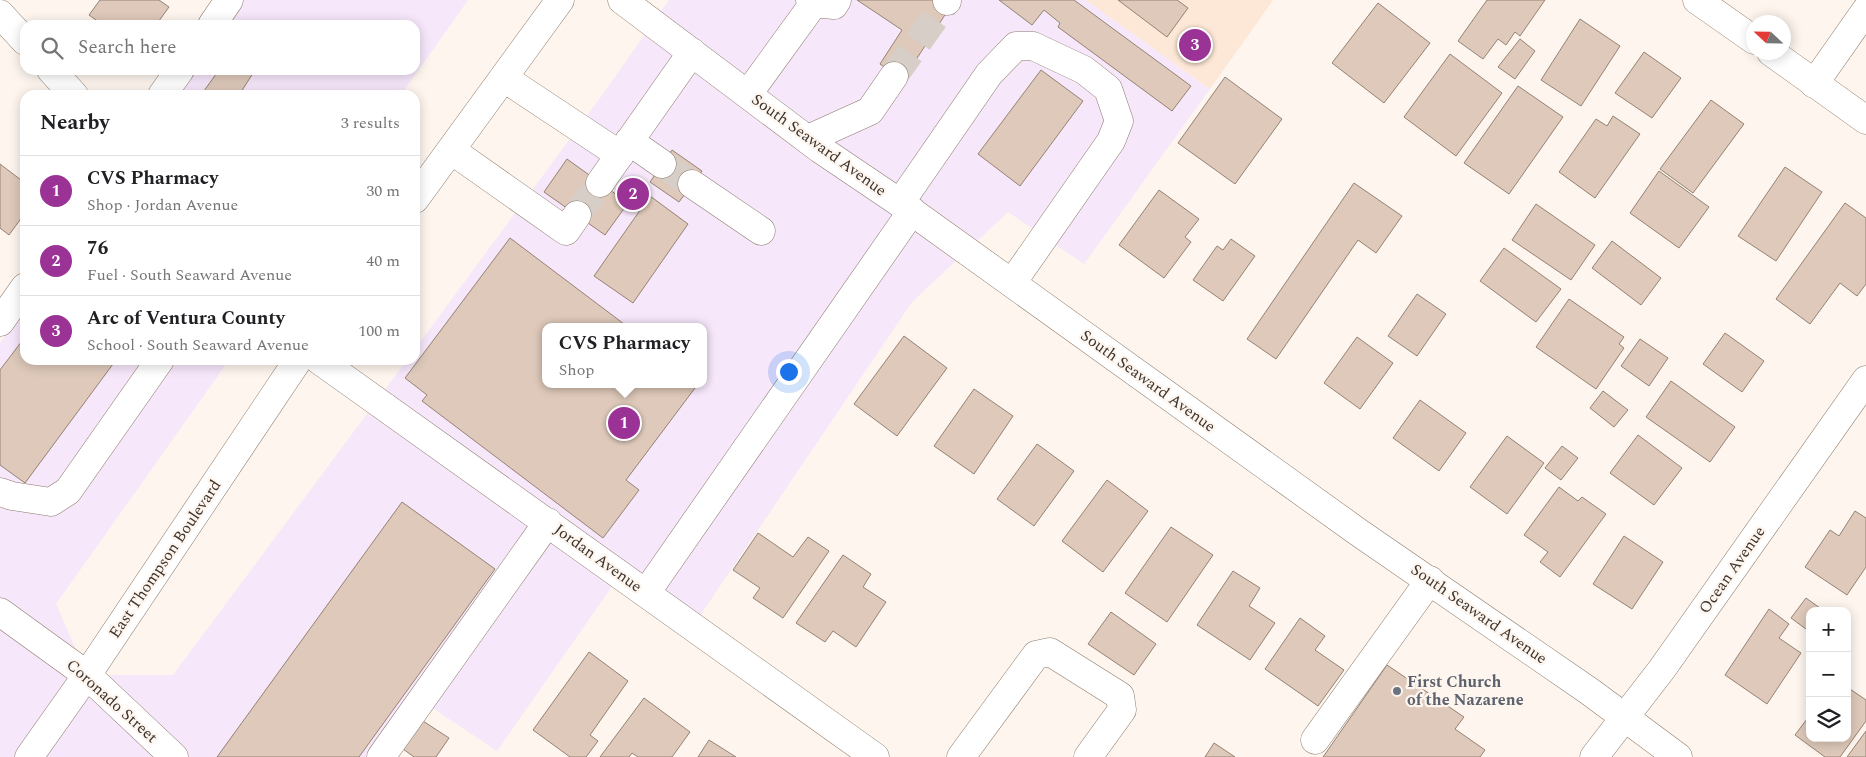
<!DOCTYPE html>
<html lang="en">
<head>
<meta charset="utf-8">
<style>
	:root { --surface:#fff; --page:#f6f6f6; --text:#202124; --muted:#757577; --line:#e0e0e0; --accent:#9b3295 }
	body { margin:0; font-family:Spectral,serif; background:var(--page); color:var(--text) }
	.controls { position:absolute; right:15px; bottom:15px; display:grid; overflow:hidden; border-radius:10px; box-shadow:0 2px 12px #0003 }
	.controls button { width:45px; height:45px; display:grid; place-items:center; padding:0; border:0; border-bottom:1px solid var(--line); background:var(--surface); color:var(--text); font:25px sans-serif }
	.compass { position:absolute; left:1746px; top:15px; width:45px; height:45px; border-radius:50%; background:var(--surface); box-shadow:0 2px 12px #0003; rotate:292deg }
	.you { position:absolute; left:788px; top:371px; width:18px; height:18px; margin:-12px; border:4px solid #fff; border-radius:50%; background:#1a73e8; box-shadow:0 0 0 8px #1a73e833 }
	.badge { display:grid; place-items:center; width:32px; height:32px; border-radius:50%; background:var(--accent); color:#fff; font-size:16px; font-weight:700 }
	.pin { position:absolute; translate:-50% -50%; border:2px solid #fff; box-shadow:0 1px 5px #0006 }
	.popup { position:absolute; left:542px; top:323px; width:165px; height:65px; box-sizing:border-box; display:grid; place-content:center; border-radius:10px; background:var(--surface); filter:drop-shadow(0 1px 4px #0005); font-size:16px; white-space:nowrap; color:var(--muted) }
	.popup b { font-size:19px; color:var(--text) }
	.popup::after { content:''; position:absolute; left:50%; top:100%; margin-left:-10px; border:10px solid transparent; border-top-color:var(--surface) }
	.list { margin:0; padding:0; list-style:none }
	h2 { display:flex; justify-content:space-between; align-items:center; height:65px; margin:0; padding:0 20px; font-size:21px }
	h2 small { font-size:16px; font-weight:400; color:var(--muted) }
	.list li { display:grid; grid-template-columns:32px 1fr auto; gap:15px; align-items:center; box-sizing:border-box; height:70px; padding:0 20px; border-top:1px solid var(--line) }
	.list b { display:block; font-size:19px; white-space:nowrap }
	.list p { margin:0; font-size:16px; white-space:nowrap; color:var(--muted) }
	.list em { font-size:16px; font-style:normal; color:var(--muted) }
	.icon { flex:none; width:28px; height:28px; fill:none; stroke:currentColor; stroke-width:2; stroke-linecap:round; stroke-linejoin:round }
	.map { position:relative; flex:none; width:1866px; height:757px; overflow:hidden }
	.search { position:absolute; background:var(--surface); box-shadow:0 2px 12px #0003; left:20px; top:20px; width:400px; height:55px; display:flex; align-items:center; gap:12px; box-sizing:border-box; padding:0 18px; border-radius:15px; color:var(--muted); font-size:19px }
	.panel { position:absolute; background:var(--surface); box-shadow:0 2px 12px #0003; left:20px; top:90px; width:400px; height:275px; border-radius:15px }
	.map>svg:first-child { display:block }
</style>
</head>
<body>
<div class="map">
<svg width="1866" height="757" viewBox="0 0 1866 757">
	<rect width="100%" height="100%" fill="#fdf5ee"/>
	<path fill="#f6e7fa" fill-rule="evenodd" d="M 244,0 L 468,0 L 401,95 L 175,95 L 193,70 L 415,70 L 415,25 L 226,25 Z
		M 669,0 L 1086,0 L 1210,89 L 1084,264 L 1008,212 L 912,302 L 693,626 L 620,575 L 497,751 L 422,701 L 381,757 L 0,757 L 0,343 L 25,307 L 25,360 L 229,360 L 56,604 L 87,675 L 173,675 L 407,360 L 415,360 L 415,349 L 603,94 ZM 545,327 L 703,327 L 703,384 L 545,384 Z"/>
	<path fill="#fde7d6" d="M 1086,0 L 1273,0 L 1210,89 Z"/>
	<path fill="#dec9ba" stroke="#958273" d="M 100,0 L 159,0 L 169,7 L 156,25 L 103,25 L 89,15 Z
		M 857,0 L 939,0 L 950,7 L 903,80 L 880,64 L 902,30 Z
		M 999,0 L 1074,0 L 1191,86 L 1172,111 L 1058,27 L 1060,23 L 1044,10 L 1032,25 Z
		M 1118,0 L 1177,0 L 1188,8 L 1167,37 Z
		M 1487,0 L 1545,0 L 1520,36 L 1515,32 L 1506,45 L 1498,39 L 1483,59 L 1458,41 Z
		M 1378,3 L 1430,43 L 1384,103 L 1332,63 Z
		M 1580,19 L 1620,46 L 1581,106 L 1541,80 Z
		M 1520,39 L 1535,51 L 1515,79 L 1498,67 Z
		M 1644,52 L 1681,78 L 1652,118 L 1615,93 Z
		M 1450,54 L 1502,93 L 1456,156 L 1404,117 Z
		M 219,70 L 255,70 L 241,92 L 245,95 L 201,95 Z
		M 1041,70 L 1083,101 L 1020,186 L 978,154 Z
		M 1225,77 L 1282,119 L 1235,184 L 1178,143 Z
		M 1518,86 L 1563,117 L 1509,194 L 1464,163 Z
		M 1711,100 L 1744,124 L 1693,193 L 1660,169 Z
		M 1613,116 L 1640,134 L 1595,198 L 1559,172 L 1596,119 L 1607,126 Z
		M 672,150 L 702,171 L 679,202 L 650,182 Z
		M 567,159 L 628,203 L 605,235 L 544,192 Z
		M 0,164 L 25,183 L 25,213 L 9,235 L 0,228 Z
		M 1785,167 L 1822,192 L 1776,261 L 1738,236 Z
		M 1659,171 L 1709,207 L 1679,248 L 1630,213 Z
		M 1354,183 L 1402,216 L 1376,253 L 1358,240 L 1276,359 L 1247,339 Z
		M 1159,190 L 1199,219 L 1185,237 L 1191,242 L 1164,278 L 1119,245 Z
		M 650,196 L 688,224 L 633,303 L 594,276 Z
		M 1845,203 L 1866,218 L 1866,284 L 1857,296 L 1840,283 L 1810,324 L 1776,299 Z
		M 1536,204 L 1595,245 L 1571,280 L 1512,240 Z
		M 510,238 L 628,327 L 545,327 L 545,384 L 698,384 L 626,480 L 639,490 L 603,538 L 422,401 L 427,395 L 405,378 Z
		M 1231,239 L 1255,256 L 1223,301 L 1193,280 L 1217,246 L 1223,250 Z
		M 1612,241 L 1661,278 L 1641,305 L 1592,268 Z
		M 1504,248 L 1561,289 L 1536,322 L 1480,281 Z
		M 1417,294 L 1446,314 L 1417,356 L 1388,336 Z
		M 1569,299 L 1624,337 L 1619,344 L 1624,348 L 1596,389 L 1536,347 Z
		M 1725,333 L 1764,361 L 1742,392 L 1703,364 Z
		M 904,336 L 947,368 L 897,436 L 854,404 Z
		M 25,337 L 25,360 L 116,360 L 25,483 L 0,465 L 0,370 Z
		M 1357,337 L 1393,363 L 1360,409 L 1324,383 Z
		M 1640,339 L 1668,358 L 1649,386 L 1621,366 Z
		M 1671,381 L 1735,427 L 1710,462 L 1646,417 Z
		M 974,389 L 1013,416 L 974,474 L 934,446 Z
		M 1603,391 L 1628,410 L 1614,427 L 1590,408 Z
		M 1420,400 L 1466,433 L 1439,471 L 1393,438 Z
		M 1638,435 L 1682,468 L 1654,505 L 1610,473 Z
		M 1507,436 L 1544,463 L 1507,514 L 1470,487 Z
		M 1037,444 L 1074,471 L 1034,526 L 997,499 Z
		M 1562,446 L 1578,458 L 1561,480 L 1545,468 Z
		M 1107,480 L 1148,511 L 1103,572 L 1062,541 Z
		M 1559,487 L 1578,501 L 1582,497 L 1606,514 L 1560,577 L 1540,562 L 1548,552 L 1524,535 Z
		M 402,502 L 495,569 L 359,757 L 217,757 Z
		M 1855,511 L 1866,518 L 1866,567 L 1847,595 L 1805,567 L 1830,530 L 1839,536 Z
		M 1171,527 L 1213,555 L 1167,622 L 1125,593 Z
		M 758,533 L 793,557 L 808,537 L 829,551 L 783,618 L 753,598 L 760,588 L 733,570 Z
		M 1624,536 L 1663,562 L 1632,609 L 1593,584 Z
		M 843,555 L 871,574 L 863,587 L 886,602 L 856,647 L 833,631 L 825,642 L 796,623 Z
		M 1233,571 L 1260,588 L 1249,606 L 1275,623 L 1250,660 L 1197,625 Z
		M 1806,598 L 1824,611 L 1810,611 L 1810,632 L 1791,618 Z
		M 1769,609 L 1789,624 L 1779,638 L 1801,653 L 1767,704 L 1725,675 Z
		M 1111,612 L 1156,644 L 1134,675 L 1088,644 Z
		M 1300,618 L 1325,636 L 1315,650 L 1344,670 L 1318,706 L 1265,669 Z
		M 589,652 L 628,681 L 590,735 L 598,741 L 586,757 L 570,757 L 533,730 Z
		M 1387,665 L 1464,717 L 1455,729 L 1485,750 L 1480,757 L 1323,757 Z
		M 1847,687 L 1866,700 L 1866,721 L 1840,757 L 1825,757 L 1795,735 L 1810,715 L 1810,738 L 1847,738 Z
		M 644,698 L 690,732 L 672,757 L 638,757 L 632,753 L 629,757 L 600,757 Z
		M 423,721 L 449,738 L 436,757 L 414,757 L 403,749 Z
		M 1866,731 L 1866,757 L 1847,757 Z
		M 709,740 L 736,757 L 698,757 Z
		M 1214,743 L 1235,757 L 1205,757 Z"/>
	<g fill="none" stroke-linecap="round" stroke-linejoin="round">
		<path stroke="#d6cec7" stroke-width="28" stroke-dasharray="28 14" stroke-linecap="butt" d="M 894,76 L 947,1
			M 662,164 L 692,184
			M 577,215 L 600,183"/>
		<defs>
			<path id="minor" d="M 1697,0 L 1754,40
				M 947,1 L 947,0
				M 814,3 L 834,5 L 837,0
				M 0,14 L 25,41
				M 212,25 L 229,0
				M 1771,52 L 1866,120
				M 51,70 L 74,95
				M 504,78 L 620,155
				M 1814,84 L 1866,10
				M 748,94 L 814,3 L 810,0
				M 162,95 L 180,70
				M 808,139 L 870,111 L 894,76
				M 629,141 L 662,164
				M 451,150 L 566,231 L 577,215
				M 600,183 L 692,52
				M 692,184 L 761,231
				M 900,203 L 989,74 L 1016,46 L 1033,46 L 1084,70 L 1108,89 L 1119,121 L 1111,141 L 1012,283
				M 0,322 L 25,287
				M 319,360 L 875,757
				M 0,492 L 12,496 L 51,502 L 68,491 L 160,360
				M 646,593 L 912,211
				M 0,612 L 87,675 L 174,757
				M 1315,740 L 1430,580
				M 381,757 L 548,522
				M 961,757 L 1036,655 L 1050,652 L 1120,696 L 1122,710 L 1088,757
				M 1594,757 L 1662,669 L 1866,380"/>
			<path id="major" d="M 622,0 L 820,149 L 900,203 L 1358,532 L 1589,691 L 1678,757
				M 415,199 L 560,0
				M 29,757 L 87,675 L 298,360"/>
		</defs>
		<use href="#minor" stroke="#8c7a6b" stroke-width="29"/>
		<use href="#major" stroke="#8c7a6b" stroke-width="29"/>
		<use href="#minor" stroke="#fff" stroke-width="28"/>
		<use href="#major" stroke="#fff" stroke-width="28"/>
	</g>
	<circle fill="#6b7280" stroke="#fdf5ee" stroke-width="2" cx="1397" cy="691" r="5"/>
	<g text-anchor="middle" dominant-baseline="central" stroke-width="4.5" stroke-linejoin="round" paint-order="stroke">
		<g font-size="16" fill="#3b332d" stroke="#fdf5ee">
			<text transform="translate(819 145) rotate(36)">South Seaward Avenue</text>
			<text transform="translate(1148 381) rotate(36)">South Seaward Avenue</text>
			<text transform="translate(598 558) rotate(36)">Jordan Avenue</text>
			<text transform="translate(165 559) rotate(-56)">East Thompson Boulevard</text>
			<text transform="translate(1732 570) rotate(-55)">Ocean Avenue</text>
			<text transform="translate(1479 614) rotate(35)">South Seaward Avenue</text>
			<text transform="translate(112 701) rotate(42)">Coronado Street</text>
		</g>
		<g font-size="16" font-weight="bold" fill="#5b616d" stroke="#fdf5ee" text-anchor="start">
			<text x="1407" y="682">First Church<tspan x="1407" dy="18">of the Nazarene</tspan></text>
		</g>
	</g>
</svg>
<div class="controls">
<button>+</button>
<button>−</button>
<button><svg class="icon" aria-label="layers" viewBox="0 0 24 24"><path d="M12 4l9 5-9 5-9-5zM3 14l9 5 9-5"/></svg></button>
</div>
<svg class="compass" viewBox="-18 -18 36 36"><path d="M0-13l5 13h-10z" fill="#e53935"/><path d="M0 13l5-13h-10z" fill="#757577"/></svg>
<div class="you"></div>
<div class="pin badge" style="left:624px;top:423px">1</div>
<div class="popup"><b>CVS Pharmacy</b>Shop</div>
<div class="pin badge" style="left:633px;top:194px">2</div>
<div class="pin badge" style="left:1195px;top:45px">3</div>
<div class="search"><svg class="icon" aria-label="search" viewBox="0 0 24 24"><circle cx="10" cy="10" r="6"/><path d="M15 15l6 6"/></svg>Search here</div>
<section class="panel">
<h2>Nearby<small>3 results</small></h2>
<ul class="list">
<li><span class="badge">1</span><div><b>CVS Pharmacy</b><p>Shop · Jordan Avenue</p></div><em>30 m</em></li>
<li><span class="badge">2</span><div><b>76</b><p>Fuel · South Seaward Avenue</p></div><em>40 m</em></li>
<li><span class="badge">3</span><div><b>Arc of Ventura County</b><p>School · South Seaward Avenue</p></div><em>100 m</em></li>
</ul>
</section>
</div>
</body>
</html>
